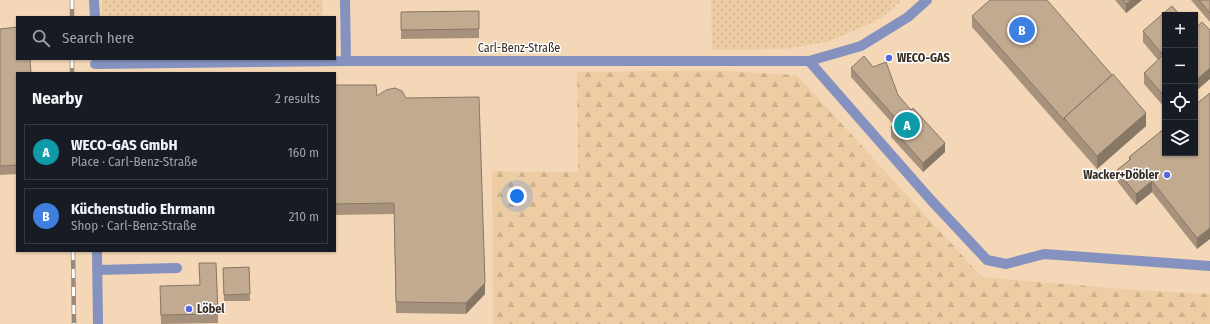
<!DOCTYPE html>
<html lang="en">
<head>
<meta charset="utf-8">
<style>
	:root { --surface:#171b24; --page:#242831; --text:#f1f3f6; --muted:#9ea1a6; --line:#363941; --accent:#2563eb }
	body { margin:0; font-family:"Fira Sans Condensed",sans-serif; background:var(--page); color:var(--text) }
	.controls { position:absolute; right:12px; top:12px; display:grid; overflow:hidden; border-radius:0px; box-shadow:0 1px 3px #0004 }
	.controls button { width:36px; height:36px; display:grid; place-items:center; padding:0; border:0; border-bottom:1px solid var(--line); background:var(--surface); color:var(--text); font:20px sans-serif }
	.you { position:absolute; left:517px; top:196px; width:14px; height:14px; margin:-10px; border:3px solid #fff; border-radius:50%; background:#1a73e8; box-shadow:0 0 0 6px #1a73e833 }
	.badge { display:grid; place-items:center; width:26px; height:26px; border-radius:50%; background:var(--accent); color:#fff; font-size:13px; font-weight:700 }
	.pin { position:absolute; translate:-50% -50%; border:2px solid #fff; box-shadow:0 1px 4px #0006 }
	.list { margin:0; padding:0; list-style:none }
	h2 { display:flex; justify-content:space-between; align-items:center; height:52px; margin:0; padding:0 16px; font-size:17px }
	h2 small { font-size:13px; font-weight:400; color:var(--muted) }
	.list li { display:grid; grid-template-columns:26px 1fr auto; gap:12px; align-items:center; box-sizing:border-box; height:56px; margin:0 8px 8px; padding:0 8px; border:1px solid var(--line); border-radius:0px }
	.list b { display:block; font-size:15px; white-space:nowrap }
	.list p { margin:0; font-size:13px; white-space:nowrap; color:var(--muted) }
	.list em { font-size:13px; font-style:normal; color:var(--muted) }
	.icon { flex:none; width:22px; height:22px; fill:none; stroke:currentColor; stroke-width:2; stroke-linecap:round; stroke-linejoin:round }
	.map { position:relative; flex:none; width:1210px; height:324px; overflow:hidden }
	.search { position:absolute; background:var(--surface); box-shadow:0 1px 3px #0004; left:16px; top:16px; width:320px; height:44px; display:flex; align-items:center; gap:10px; box-sizing:border-box; padding:0 14px; border-radius:0px; color:var(--muted); font-size:15px }
	.panel { position:absolute; background:var(--surface); box-shadow:0 1px 3px #0004; left:16px; top:72px; width:320px; height:180px; border-radius:0px }
	.map>svg:first-child { display:block }
</style>
</head>
<body>
<div class="map">
<svg width="1210" height="324" viewBox="0 0 1210 324">
	<defs>
		<pattern id="grass-dots" width="8" height="8" patternUnits="userSpaceOnUse"><rect width="8" height="8" fill="#efcda4"/><path d="M2 2h.1M6 6h.1" fill="none" stroke="#ceb08d" stroke-width="1.8" stroke-linecap="round"/></pattern>
		<pattern id="forest-firs" width="22" height="20" patternUnits="userSpaceOnUse"><rect width="22" height="20" fill="#efcda4"/><path d="M5 1l3.5 6h-7zM16 11l3.5 6h-7z" fill="#ceb08d"/></pattern>
	</defs>
	<rect width="100%" height="100%" fill="#fbe3c8"/>
	<path fill="#f3d7b6" fill-rule="evenodd" d="M 0,0 L 1210,0 L 1210,294 L 1126,290 L 982,277 L 797,75 L 714,70 L 577,72 L 578,172 L 492,171 L 493,324 L 0,324 ZM 1165,15 L 1195,15 L 1195,153 L 1165,153 ZM 17,17 L 335,17 L 335,59 L 17,59 ZM 17,73 L 335,73 L 335,251 L 17,251 Z"/>
	<path fill="url(#grass-dots)" d="M 102,0 L 322,0 L 322,16 L 102,17 Z
		M 711,0 L 902,0 L 880,19 L 830,41 L 786,49 L 712,50 Z"/>
	<path fill="url(#forest-firs)" d="M 714,70 L 797,75 L 982,277 L 1122,289 L 1210,294 L 1210,324 L 493,324 L 492,171 L 578,172 L 577,72 Z"/>
	<g fill="none" stroke-linecap="round" stroke-linejoin="round">
		<path stroke="#8591bf" stroke-width="10" d="M 94,0 L 95,17
			M 345,0 L 346,61
			M 809,61 L 930,199 L 987,260 L 1006,264 L 1044,254 L 1210,266
			M 95,64 L 346,61 L 809,61 L 861,46 L 908,17 L 927,0
			M 97,251 L 98,324
			M 97,270 L 177,268"/>
		<defs>
			<path id="rail" d="M 72,0 L 72,17
				M 72,59 L 72,73
				M 73,251 L 74,324"/>
		</defs>
		<use href="#rail" stroke="#9b8a77" stroke-width="4.5"/>
		<use href="#rail" stroke="#fff" stroke-width="3" stroke-dasharray="9" stroke-linecap="butt"/>
	</g>
	<path fill="#a6927c" d="M 1115,0 L 1142,0 L 1126,13 Z
		M 1191,0 L 1210,0 L 1210,22 Z
		M 479,11 L 479,38 L 401,39 L 401,12 Z
		M 1165,15 L 1165,108 L 1144,84 L 1144,73 L 1158,60 L 1143,42 L 1143,31 Z
		M 972,16 L 1146,126 L 1097,169 L 972,27 Z
		M 0,29 L 17,73 L 17,174 L 0,175 Z
		M 851,68 L 898,95 L 945,152 L 923,172 L 891,137 L 891,127 L 894,125 L 851,77 Z
		M 335,85 L 377,96 L 485,294 L 466,314 L 396,313 L 394,214 L 335,215 Z
		M 1210,93 L 1197,249 L 1152,192 L 1136,205 L 1117,181 L 1117,170 L 1129,160 L 1129,157 Z
		M 199,263 L 218,314 L 218,323 L 161,324 L 160,295 L 200,285 Z
		M 249,267 L 250,301 L 224,301 L 223,268 Z"/>
	<path fill="#877765" d="M 1131,0 L 1142,0 L 1126,13 L 1126,4 Z
		M 1210,68 L 1210,79 L 1195,92 L 1195,81 Z
		M 1146,113 L 1146,126 L 1097,169 L 1097,156 Z
		M 945,143 L 945,152 L 923,172 L 923,163 Z
		M 1152,181 L 1152,192 L 1136,205 L 1136,194 Z
		M 1210,228 L 1210,239 L 1197,249 L 1197,238 Z
		M 485,283 L 485,294 L 466,314 L 466,303 Z"/>
	<path fill="#c1aa90" stroke="#877765" d="M 990,0 L 1047,0 L 1112,75 L 1064,118 L 1064,120 L 972,16 Z
		M 1123,0 L 1131,0 L 1126,4 Z
		M 1199,0 L 1210,0 L 1210,13 Z
		M 1172,6 L 1180,15 L 1165,15 L 1165,97 L 1144,73 L 1163,55 L 1143,31 Z
		M 479,11 L 479,29 L 401,30 L 401,12 Z
		M 1202,22 L 1210,30 L 1210,68 L 1195,81 L 1195,28 Z
		M 17,27 L 17,59 L 30,59 L 31,73 L 17,73 L 17,165 L 0,166 L 0,29 Z
		M 864,56 L 873,67 L 886,62 L 898,95 L 911,110 L 913,108 L 945,143 L 923,163 L 891,127 L 898,121 L 851,68 Z
		M 1113,74 L 1146,113 L 1097,156 L 1064,118 Z
		M 335,85 L 376,85 L 377,96 L 386,90 L 395,88 L 402,91 L 406,98 L 479,97 L 485,283 L 466,303 L 396,302 L 394,203 L 335,204 Z
		M 1210,93 L 1210,228 L 1197,238 L 1152,181 L 1136,194 L 1117,170 L 1131,159 L 1129,157 L 1165,128 L 1165,153 L 1195,153 L 1195,105 Z
		M 199,263 L 216,263 L 218,314 L 161,315 L 160,286 L 200,285 Z
		M 249,267 L 250,294 L 224,295 L 223,268 Z"/>
	<g fill="#5768df" stroke="#fff" stroke-width="1.5">
		<circle cx="889" cy="58" r="4"/>
		<circle cx="1167" cy="175" r="4"/>
		<circle cx="189" cy="309" r="4"/>
	</g>
	<g text-anchor="middle" dominant-baseline="central" stroke-width="3" stroke-linejoin="round" paint-order="stroke">
		<g font-size="12" fill="#362d23" stroke="#fff">
			<text x="519" y="48">Carl-Benz-Straße</text>
		</g>
		<g font-size="12" font-weight="bold" fill="#362d23" stroke="#fff" text-anchor="start">
			<text x="897" y="58">WECO-GAS</text>
			<text x="1159" y="175" text-anchor="end">Wacker+Döbler</text>
			<text x="197" y="309">Löbel</text>
		</g>
	</g>
</svg>
<div class="controls">
<button>+</button>
<button>−</button>
<button><svg class="icon" aria-label="locate" viewBox="0 0 24 24"><circle cx="12" cy="12" r="6"/><path d="M12 2v4M12 18v4M2 12h4M18 12h4"/></svg></button>
<button><svg class="icon" aria-label="layers" viewBox="0 0 24 24"><path d="M12 4l9 5-9 5-9-5zM3 14l9 5 9-5"/></svg></button>
</div>
<div class="you"></div>
<div class="pin badge" style="left:907px;top:125px;background:#0f9aa8">A</div>
<div class="pin badge" style="left:1022px;top:30px;background:#3f7fe0">B</div>
<div class="search"><svg class="icon" aria-label="search" viewBox="0 0 24 24"><circle cx="10" cy="10" r="6"/><path d="M15 15l6 6"/></svg>Search here</div>
<section class="panel">
<h2>Nearby<small>2 results</small></h2>
<ul class="list">
<li><span class="badge" style="background:#0f9aa8">A</span><div><b>WECO-GAS GmbH</b><p>Place · Carl-Benz-Straße</p></div><em>160 m</em></li>
<li><span class="badge" style="background:#3f7fe0">B</span><div><b>Küchenstudio Ehrmann</b><p>Shop · Carl-Benz-Straße</p></div><em>210 m</em></li>
</ul>
</section>
</div>
</body>
</html>
